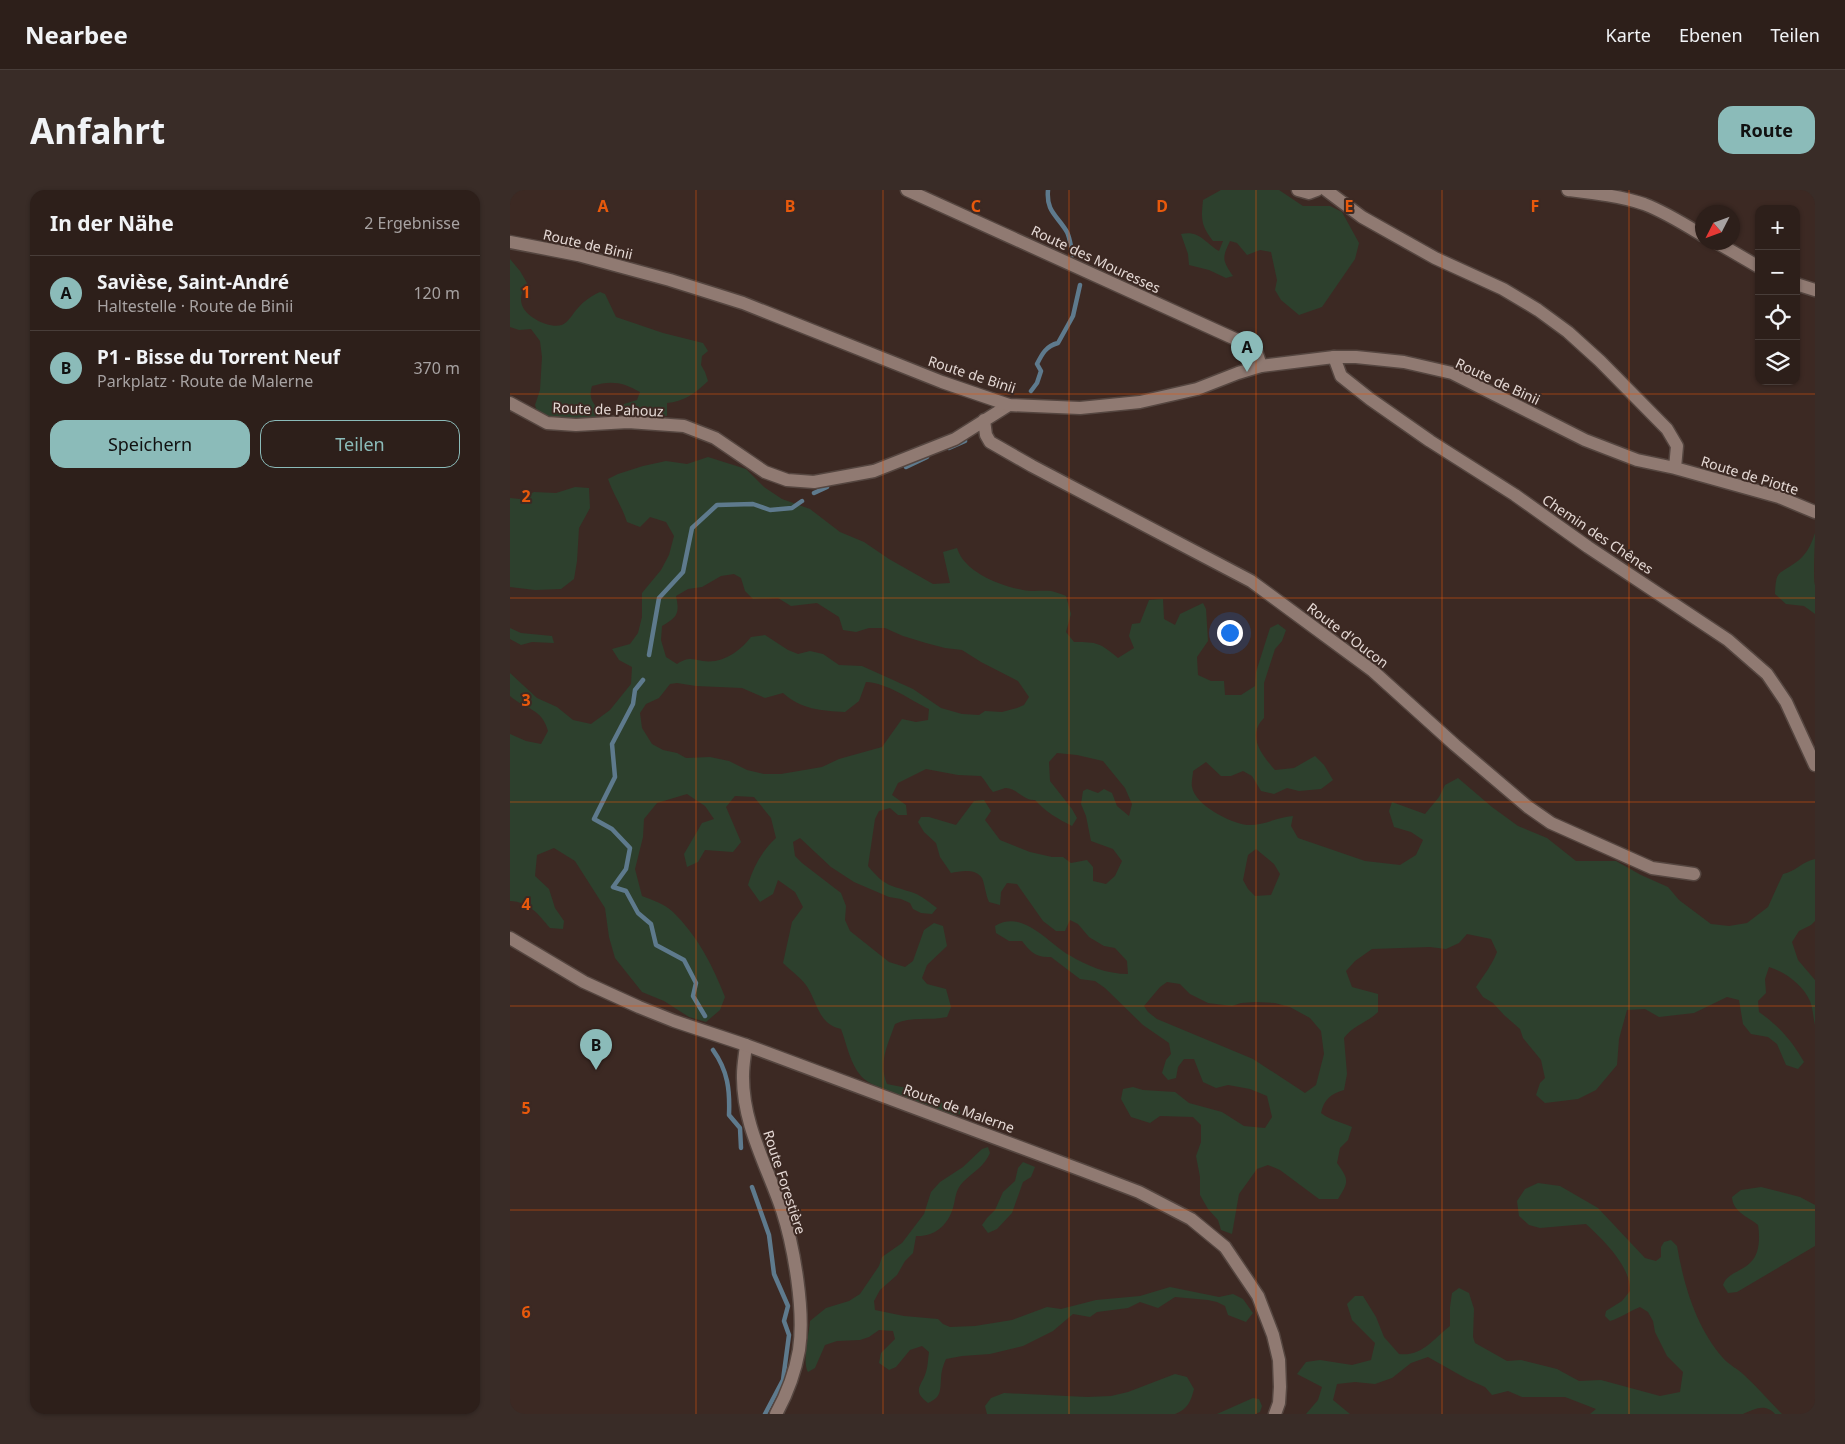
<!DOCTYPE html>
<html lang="de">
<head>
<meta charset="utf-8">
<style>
	:root { --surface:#2d1f1a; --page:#392c27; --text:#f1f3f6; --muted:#a7a2a2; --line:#483d39; --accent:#8bbbb9 }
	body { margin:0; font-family:"Noto Sans",sans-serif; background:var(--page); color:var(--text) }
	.controls { position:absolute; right:15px; top:15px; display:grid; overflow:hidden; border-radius:10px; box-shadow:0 1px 4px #0004 }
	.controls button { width:45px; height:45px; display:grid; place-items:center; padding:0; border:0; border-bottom:1px solid var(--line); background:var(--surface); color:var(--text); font:25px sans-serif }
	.compass { position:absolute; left:1185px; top:15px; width:45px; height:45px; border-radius:50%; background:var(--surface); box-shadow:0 1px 4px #0004; rotate:228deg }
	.you { position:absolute; left:719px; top:442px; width:18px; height:18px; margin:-12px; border:4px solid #fff; border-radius:50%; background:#1a73e8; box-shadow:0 0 0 8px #1a73e833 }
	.badge { display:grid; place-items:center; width:32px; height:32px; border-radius:50%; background:var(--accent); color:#111; font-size:16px; font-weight:700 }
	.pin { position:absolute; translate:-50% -41px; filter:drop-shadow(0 1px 2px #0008) }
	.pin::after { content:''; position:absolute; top:26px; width:18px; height:15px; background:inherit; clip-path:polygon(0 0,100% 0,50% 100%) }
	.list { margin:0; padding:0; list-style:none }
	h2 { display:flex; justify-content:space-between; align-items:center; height:65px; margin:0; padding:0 20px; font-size:21px }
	h2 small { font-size:16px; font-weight:400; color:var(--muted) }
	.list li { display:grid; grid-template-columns:32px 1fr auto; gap:15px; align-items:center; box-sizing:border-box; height:75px; padding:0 20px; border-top:1px solid var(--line) }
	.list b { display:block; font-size:19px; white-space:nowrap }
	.list p { margin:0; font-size:16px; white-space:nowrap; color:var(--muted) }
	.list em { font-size:16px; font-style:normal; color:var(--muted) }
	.actions { display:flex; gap:10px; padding:15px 20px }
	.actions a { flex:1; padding:11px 0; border:1px solid var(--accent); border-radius:15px; text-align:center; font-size:18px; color:var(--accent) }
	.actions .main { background:var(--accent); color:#111 }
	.icon { flex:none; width:28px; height:28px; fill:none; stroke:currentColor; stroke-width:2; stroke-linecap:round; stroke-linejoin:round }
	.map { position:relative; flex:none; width:1305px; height:1224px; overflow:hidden; border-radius:15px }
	header { display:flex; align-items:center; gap:30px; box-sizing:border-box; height:70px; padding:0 25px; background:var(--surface); border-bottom:1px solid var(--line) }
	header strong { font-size:24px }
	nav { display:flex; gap:28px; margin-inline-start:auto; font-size:18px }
	.intro { display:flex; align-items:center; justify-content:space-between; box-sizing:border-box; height:120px; padding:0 30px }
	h1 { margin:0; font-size:35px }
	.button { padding:12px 22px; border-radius:15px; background:var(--accent); color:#111; font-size:18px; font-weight:700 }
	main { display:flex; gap:30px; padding:0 30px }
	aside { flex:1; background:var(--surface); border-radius:15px; box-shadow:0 1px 4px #0004 }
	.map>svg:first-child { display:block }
</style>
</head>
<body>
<header>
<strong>Nearbee</strong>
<nav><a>Karte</a><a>Ebenen</a><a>Teilen</a></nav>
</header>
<div class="intro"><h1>Anfahrt</h1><a class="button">Route</a></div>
<main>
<aside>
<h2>In der Nähe<small>2 Ergebnisse</small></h2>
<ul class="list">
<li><span class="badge">A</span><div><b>Savièse, Saint-André</b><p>Haltestelle · Route de Binii</p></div><em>120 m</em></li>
<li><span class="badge">B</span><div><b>P1 - Bisse du Torrent Neuf</b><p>Parkplatz · Route de Malerne</p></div><em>370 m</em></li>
</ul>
<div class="actions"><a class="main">Speichern</a><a>Teilen</a></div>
</aside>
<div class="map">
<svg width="1305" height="1224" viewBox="0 0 1305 1224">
	<rect width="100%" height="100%" fill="#3c2923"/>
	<path fill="#2d402d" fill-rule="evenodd" d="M 711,0 L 769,0 L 793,16 L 820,16 L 832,22 L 849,53 L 845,69 L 812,117 L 789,125 L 771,110 L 765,100 L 767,90 L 761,62 L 750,60 L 737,65 L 727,53 L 720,51 C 712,68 712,70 723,86 L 716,88 L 699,80 L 679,75 L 678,64 L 671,44 C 690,40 695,53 709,61 L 713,51 L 703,51 C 691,35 691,30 693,10 Z
		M 0,69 L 10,81 L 17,93 C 13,100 9,107 12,115 C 16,127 39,139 52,135 C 59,132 63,123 68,118 C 74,111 81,106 90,102 L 95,104 L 106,127 L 153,143 L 193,153 L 198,161 L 192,166 L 191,175 L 195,182 L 198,191 C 186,203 173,212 157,213 L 157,226 L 113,225 L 110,220 L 114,214 L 127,210 L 130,202 C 113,192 101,190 82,196 C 79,206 81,211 88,219 L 88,225 L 80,229 L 68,230 L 36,226 L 27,221 L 25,215 L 30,200 L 32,167 L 30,151 L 21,139 L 9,140 L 0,137 Z
		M 198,267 L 236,279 L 254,297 L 272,309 L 300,319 L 330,342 L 354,352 L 379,369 L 423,394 L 440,393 L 433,362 L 447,358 C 454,382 490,396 513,400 C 522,402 532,400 541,401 C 546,402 551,404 556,406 L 561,424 L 556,442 L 564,452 C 588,452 590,453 608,468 L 624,458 L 619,446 L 622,434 L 630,433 L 639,410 L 653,409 L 654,429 L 665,435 L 670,424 L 693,413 L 696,419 L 698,451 L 687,467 L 688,485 L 701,491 L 714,491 L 715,505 L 731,505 L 745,496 L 746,482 L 760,438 L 768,434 L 776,440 L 772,451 L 765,459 L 754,493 L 754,528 C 736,546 752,565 765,580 L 784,578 L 805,566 L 814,575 L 823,590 L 811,599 L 789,601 L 777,598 L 764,604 L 751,601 L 742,586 L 733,581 L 721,586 L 711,586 L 696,572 L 683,581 C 683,586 681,592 682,597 C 685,615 720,633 737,635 C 753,636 767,627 783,626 L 781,636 L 788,648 L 855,671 L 890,675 L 906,665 L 913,650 L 901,642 L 884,637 L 879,621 L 882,612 L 915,624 L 929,607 L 935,595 L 948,588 L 982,617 L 1008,636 L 1037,648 L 1066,671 L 1106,671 L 1131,685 L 1158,697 L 1169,710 L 1201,734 L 1219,736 L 1237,733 L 1258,717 L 1273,684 C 1285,682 1293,671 1305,669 L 1305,731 L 1301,735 L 1289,741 L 1282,752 L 1288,770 L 1305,790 L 1305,835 C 1303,827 1303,818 1300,811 C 1293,795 1275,782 1259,777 L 1255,789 L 1256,803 L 1248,811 L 1249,822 C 1269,836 1282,851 1294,872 L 1288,879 L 1276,875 L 1267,854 L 1258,847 L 1241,844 L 1233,834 L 1229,810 L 1217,807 L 1184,823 L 1149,827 L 1135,819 L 1117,820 L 1109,849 L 1107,875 L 1086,900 L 1068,909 L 1035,913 L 1026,905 L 1030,893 L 1035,888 L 1031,870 L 1013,848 L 1010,839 L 994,825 L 983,813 L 973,807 L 966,797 C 974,785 982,775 987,762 L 981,749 L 957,744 L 949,753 L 936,759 L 920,757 L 862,759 L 845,771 L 836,781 L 842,797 L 868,804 L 868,822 C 857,833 843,835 834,848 L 837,884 L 834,900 C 821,904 814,909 811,923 C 820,930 831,932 842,937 L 838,950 L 830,958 L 827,973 C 839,990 839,991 828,1009 L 809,1009 L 770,980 L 758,975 L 747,979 L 729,1004 L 722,1044 L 711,1040 L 708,1030 L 698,1019 L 690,1005 L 690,987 L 686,966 L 691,952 L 691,935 L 683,927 L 650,926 L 640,933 L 621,927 L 611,909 L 613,899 L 623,897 L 633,900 L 665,902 L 679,913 L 712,922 L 734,936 L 755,938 L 762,927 L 757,906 L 740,899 L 718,895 L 706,898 L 693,892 L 684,869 L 674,869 L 668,877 L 666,888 L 658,890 L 652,883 L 656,870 L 661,864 L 659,853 L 633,835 L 595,798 L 585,791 L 570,789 L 541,767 C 527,768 520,762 512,751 L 499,751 L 486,743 L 485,736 C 513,719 537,752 559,765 C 577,776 597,784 618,784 L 617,771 L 605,758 L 594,756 L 579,747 L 568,734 L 560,730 L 555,741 L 546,741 L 533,731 L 507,694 L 497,693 L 491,702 L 490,715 L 479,712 C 476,706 474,691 472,688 C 466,678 450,681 441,683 L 430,667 L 426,653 L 414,642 L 408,632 L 411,627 L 419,627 L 446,635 L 464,611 L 474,610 L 481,621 L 475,630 L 490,650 L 520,662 L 542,667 L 553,667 L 561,673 L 577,670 L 583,677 L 583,691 L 596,694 L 605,686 L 612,671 L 603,659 L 581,651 L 576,626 L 571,614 L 573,601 L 577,599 L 588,603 L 594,599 L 602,603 L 607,616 L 619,626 L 622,614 L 615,598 L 593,571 L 567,565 L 547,563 L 539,572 L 540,591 L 562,619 L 567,628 L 562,636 C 548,629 536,622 525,610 C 513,611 506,597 495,598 C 492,599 487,601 483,602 C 478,597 476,591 471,586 L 448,585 L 416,579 L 388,593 L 382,605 L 396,615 L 397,625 L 388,625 L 380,618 L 369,621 L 365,629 L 358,676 C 375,697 380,695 404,703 C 412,706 420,713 427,718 L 422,724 L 411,723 L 403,719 L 400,713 L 391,709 L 379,707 L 344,692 L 321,677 L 290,648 L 283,652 L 285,666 L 292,673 L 331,703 L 336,716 L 335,730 L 340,741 L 379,772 L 395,777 L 403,771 L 414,740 L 424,733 L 433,736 L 437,756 L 417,775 L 412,788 L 417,794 L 436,799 L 441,817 L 437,827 C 420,831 401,826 385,834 C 378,854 368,873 377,894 L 402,899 L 415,907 L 450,919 L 450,924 L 444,925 C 424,918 363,900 351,886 C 340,873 337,855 331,839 C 309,834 308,815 298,798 C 293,789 281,781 273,773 L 282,732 L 293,717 L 285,702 L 268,690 L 263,704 L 250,712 L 238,695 C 243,677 252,661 266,648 L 261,628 L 244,607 L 225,606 L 216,617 L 231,652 L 223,662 L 195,660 L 188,672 L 177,677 L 174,664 L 192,633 L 204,629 L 195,616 L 177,604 L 147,613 L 134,629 L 133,647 L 125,679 L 132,706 C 142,710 155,714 163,722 C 187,745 203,776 215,807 L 210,820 L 196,832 L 179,827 L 154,811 L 132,802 L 105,768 L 99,747 L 95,718 L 65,671 L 44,658 L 27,665 L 25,686 L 39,699 L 45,718 L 54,731 L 53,739 L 40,738 C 28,724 20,712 0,711 L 0,544 L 16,551 L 31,554 L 38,541 C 32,518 16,520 0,506 L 0,483 L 27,508 L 47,517 L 63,530 L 81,534 L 100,520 L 121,494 L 122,477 L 109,470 L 102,459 L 120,454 L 128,443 L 132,427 L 132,403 L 151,380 L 159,365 L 164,346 L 156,332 L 140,327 L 130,337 L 117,332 C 112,316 103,304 98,289 L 108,284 L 133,276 L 156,271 L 177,274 ZM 224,384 L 231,388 L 235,401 L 243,409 L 268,408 L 281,416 L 307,413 L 329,427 L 333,440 L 346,442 L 359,438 L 375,438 L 393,446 L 416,453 L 435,458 L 452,460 L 471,472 L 508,491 L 519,507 L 514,515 L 507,518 L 492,522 L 475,521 L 469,525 L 452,524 L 431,518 L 403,499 L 352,476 L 329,475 L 313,464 L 300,461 L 288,464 L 278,460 L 255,445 L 241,447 C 230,461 213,474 193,471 C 180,469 179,467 167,474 L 156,467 L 151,450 L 152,436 C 167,427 170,424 166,406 L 178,399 L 192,397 L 211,386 ZM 356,492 C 378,493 400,510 419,519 L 418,530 L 406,532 L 392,529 L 372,557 L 329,569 L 312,577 L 271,584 L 254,584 L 237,580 L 219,571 L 200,567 L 176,568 L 167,563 L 153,560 L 142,554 L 132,538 L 130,523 L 136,514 L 149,508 L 160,494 L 167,493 L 186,496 L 232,498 L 255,508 L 273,503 C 290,519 312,521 335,522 L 349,511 ZM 746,659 L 764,674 L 770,684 L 761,705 L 745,706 L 738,699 L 733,690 L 738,665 ZM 657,792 L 670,794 L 680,804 L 698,813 L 722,816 L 731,813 L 746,812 L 765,813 L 780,817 L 800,828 L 811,841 L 814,864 L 806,895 L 795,903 L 743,869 L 647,829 L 638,822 L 634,816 L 650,797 Z
		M 65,297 L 79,298 L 80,318 L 69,338 L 67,371 L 64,389 L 51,399 L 25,400 L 0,397 L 0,308 L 10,309 L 24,302 L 46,303 Z
		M 1305,343 C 1305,352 1303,390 1305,395 L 1305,424 L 1294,416 L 1276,414 L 1265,404 C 1266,380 1268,385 1285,373 C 1296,366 1301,355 1305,343 Z
		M 0,438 L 11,443 L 42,446 L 44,453 L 22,452 L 11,455 L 0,449 Z
		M 478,957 L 480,963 C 474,977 463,982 453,992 C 444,1001 446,1011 442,1021 C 436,1037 423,1047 406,1046 L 403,1063 L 395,1071 L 387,1085 L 370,1100 L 364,1111 L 365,1120 L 394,1126 L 428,1129 L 433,1134 L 440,1137 L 465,1136 L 502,1130 L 537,1117 L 551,1119 L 586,1110 L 630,1106 L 660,1097 L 709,1107 L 723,1104 L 733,1109 L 743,1123 L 736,1132 L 718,1125 L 715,1116 L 707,1112 L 698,1110 L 665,1107 L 648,1118 L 630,1112 L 618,1118 L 587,1122 L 580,1127 L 563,1124 L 543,1141 L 513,1156 L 480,1164 L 452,1166 L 436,1169 C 433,1175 431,1182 431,1189 C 430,1202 431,1207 418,1213 C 401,1200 412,1196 416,1182 C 418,1176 418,1168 419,1162 L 412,1156 L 400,1160 L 386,1177 L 379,1180 L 369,1173 L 371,1163 L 385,1149 L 383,1141 L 369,1140 L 359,1147 L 350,1150 L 327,1151 L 315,1155 L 305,1178 L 298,1182 C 292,1173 299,1144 300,1131 L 316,1118 L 339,1111 L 350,1104 L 369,1076 L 372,1067 L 392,1053 L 414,1024 L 421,1002 L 430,992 L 453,977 L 472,959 Z
		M 513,972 L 525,977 L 521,987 L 513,992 L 502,1023 L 487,1039 L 478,1043 L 472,1035 L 477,1028 L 485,1020 L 493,1002 L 505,991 L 508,978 Z
		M 1028,993 L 1050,996 L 1088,1018 L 1135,1068 L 1146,1071 L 1151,1067 L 1151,1057 L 1154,1052 L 1161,1050 L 1167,1056 C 1174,1096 1186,1137 1213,1168 C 1219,1175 1228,1179 1234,1185 C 1247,1197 1259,1211 1272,1224 L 1265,1224 C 1255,1213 1245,1219 1233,1224 L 1080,1224 L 1086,1219 L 1055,1207 L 1012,1207 L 998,1201 L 982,1205 L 975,1197 L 957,1189 L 918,1167 L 901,1173 L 882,1188 L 865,1194 L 845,1192 L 827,1194 L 823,1210 L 840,1224 L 796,1224 L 808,1210 L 812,1197 L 787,1184 L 796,1172 L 810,1170 L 842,1175 L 861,1170 L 865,1153 L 842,1130 L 837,1114 L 845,1106 L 853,1106 L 866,1127 L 874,1147 L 889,1164 C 912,1167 923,1149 940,1136 L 940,1117 L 942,1103 L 949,1098 L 959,1103 L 964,1119 L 963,1147 L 965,1153 L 997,1171 L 1011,1170 L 1047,1179 L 1069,1191 L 1091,1190 L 1150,1206 L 1170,1202 L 1173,1182 L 1157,1166 L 1145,1142 L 1143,1131 L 1138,1122 L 1130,1117 C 1119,1121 1111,1128 1100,1131 L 1095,1126 L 1096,1121 L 1112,1111 L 1120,1101 C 1120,1096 1119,1089 1117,1085 C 1109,1065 1091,1048 1076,1034 L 1030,1038 L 1019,1035 L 1009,1026 L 1007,1011 L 1015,999 Z
		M 1251,997 L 1290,1007 L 1305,1015 L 1305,1056 L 1227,1102 L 1218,1103 L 1213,1095 C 1217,1083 1231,1082 1240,1073 C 1250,1064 1250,1047 1248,1035 C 1237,1026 1223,1022 1222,1007 L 1231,1000 Z
		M 665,1184 L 677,1187 L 684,1199 C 681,1211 678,1219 665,1224 L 477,1224 L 475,1216 L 481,1208 L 494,1203 L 577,1207 L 601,1206 L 618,1202 Z
		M 743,1208 L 749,1209 L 752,1216 L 750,1222 L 745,1224 L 707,1224 Z"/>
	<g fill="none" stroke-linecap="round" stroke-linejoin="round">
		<path stroke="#5e7a8d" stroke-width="4.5" d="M 538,0 C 536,22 547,25 557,42 C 560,48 561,58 563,65
			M 521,201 L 527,193 L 531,181 L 527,174 C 532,164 536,156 548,153 L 563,126 L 570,95
			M 439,258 L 455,251
			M 396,277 L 417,267
			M 304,303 L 317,297
			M 139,465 L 149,408 L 173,382 L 182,338 L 207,315 L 243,314 L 260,320 L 282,318 L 292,311
			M 133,490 L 125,500 L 123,514 L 102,554 L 105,587 L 84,629 L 102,639 L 120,658 L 116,679 L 103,697 L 116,701 L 128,723 L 141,734 L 146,755 L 174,770 L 186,793 L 183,806 L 195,826
			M 203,860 C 218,881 220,900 219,925 L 230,938 L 231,958
			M 242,997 L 259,1045 L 264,1084 L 278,1116 L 274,1131 L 279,1145 L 273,1190 L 255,1224"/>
		<defs>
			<path id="street" d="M 397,0 L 745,158 L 751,176
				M 788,0 L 799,3 L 807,0
				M 1058,0 C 1083,3 1110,6 1134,14 C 1155,22 1174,34 1192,45
				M 1206,52 L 1249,77
				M 1286,94 L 1305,100
				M 824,167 L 831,186 L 860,209 L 920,251 L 1005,305 L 1078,357 L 1218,450 L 1257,484 L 1276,512 L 1305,575
				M 0,213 L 37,233 L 66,235 L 118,232 L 174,236 L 205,248 L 255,282 L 277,290 L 304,292 L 364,281 L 445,249 L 499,215
				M 474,230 L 476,245 L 480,252 L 522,276 L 741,391 L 863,481 L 945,555 L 1018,617 L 1041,633 L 1142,678 L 1184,684
				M 236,855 C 235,865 233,875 233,885 C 232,933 257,976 272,1020 C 284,1057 295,1121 289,1160 C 285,1183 277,1204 266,1224"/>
			<path id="secondary" d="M 816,0 L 852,27 L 925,68 L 993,99 L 1028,120 L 1058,142 L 1090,171 L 1157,239 L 1167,256 L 1165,278
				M 0,52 L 68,65 L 160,90 L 233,113 L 432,192 L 499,215 L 570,218 L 630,212 L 687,199 L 728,183 L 751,176 L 824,167 L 846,167 L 894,172 L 942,183 L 1075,250 L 1127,270 L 1165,278 L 1269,307 L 1305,322
				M 0,748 L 74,792 L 129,817 L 164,831 L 236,855 L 574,981 L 629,1002 L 681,1029 L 715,1057 L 748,1106 L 763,1145 L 769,1170 L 770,1197 L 769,1213 L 765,1224"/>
		</defs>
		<use href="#street" stroke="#554640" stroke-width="15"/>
		<use href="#secondary" stroke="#554640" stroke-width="15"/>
		<use href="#street" stroke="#907a72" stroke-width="12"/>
		<use href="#secondary" stroke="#907a72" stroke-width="12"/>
	</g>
	<path fill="none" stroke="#e8590c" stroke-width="1" stroke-opacity="0.55" d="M 186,0 L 186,1224M 373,0 L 373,1224M 559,0 L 559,1224M 746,0 L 746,1224M 932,0 L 932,1224M 1119,0 L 1119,1224M 0,204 L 1305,204M 0,408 L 1305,408M 0,612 L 1305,612M 0,816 L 1305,816M 0,1020 L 1305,1020"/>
	<g text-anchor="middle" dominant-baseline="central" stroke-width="4" stroke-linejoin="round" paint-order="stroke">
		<g font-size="14" fill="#e5d9d5" stroke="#3c2923">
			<text transform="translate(78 54) rotate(13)">Route de Binii</text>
			<text transform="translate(586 69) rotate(25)">Route des Mouresses</text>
			<text transform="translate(462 184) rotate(18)">Route de Binii</text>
			<text transform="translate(988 191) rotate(25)">Route de Binii</text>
			<text transform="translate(98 219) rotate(2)">Route de Pahouz</text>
			<text transform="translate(1240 285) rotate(17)">Route de Piotte</text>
			<text transform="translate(1088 344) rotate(34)">Chemin des Chênes</text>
			<text transform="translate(838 445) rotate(37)">Route d'Oucon</text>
			<text transform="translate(449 918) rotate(20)">Route de Malerne</text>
			<text transform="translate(275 992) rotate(72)">Route Forestière</text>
		</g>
	</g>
	<g font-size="16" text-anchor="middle" font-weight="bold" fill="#e8590c" stroke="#3c2923" stroke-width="4" stroke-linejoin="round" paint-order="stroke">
		<text x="93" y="22">A</text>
		<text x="280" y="22">B</text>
		<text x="466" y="22">C</text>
		<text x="652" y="22">D</text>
		<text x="839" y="22">E</text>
		<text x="1025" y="22">F</text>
		<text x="16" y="108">1</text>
		<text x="16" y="312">2</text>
		<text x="16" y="516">3</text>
		<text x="16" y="720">4</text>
		<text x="16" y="924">5</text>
		<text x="16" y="1128">6</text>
	</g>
</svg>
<div class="controls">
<button>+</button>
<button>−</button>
<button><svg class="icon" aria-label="locate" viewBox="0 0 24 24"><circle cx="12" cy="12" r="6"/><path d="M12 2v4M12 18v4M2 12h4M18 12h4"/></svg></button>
<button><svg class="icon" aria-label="layers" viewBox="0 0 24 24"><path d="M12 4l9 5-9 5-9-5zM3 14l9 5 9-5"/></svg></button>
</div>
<svg class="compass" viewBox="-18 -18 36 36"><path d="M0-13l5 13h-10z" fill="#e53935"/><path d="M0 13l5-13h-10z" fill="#a7a2a2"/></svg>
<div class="you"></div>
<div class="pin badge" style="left:737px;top:182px">A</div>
<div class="pin badge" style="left:86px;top:880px">B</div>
</div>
</main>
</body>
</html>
